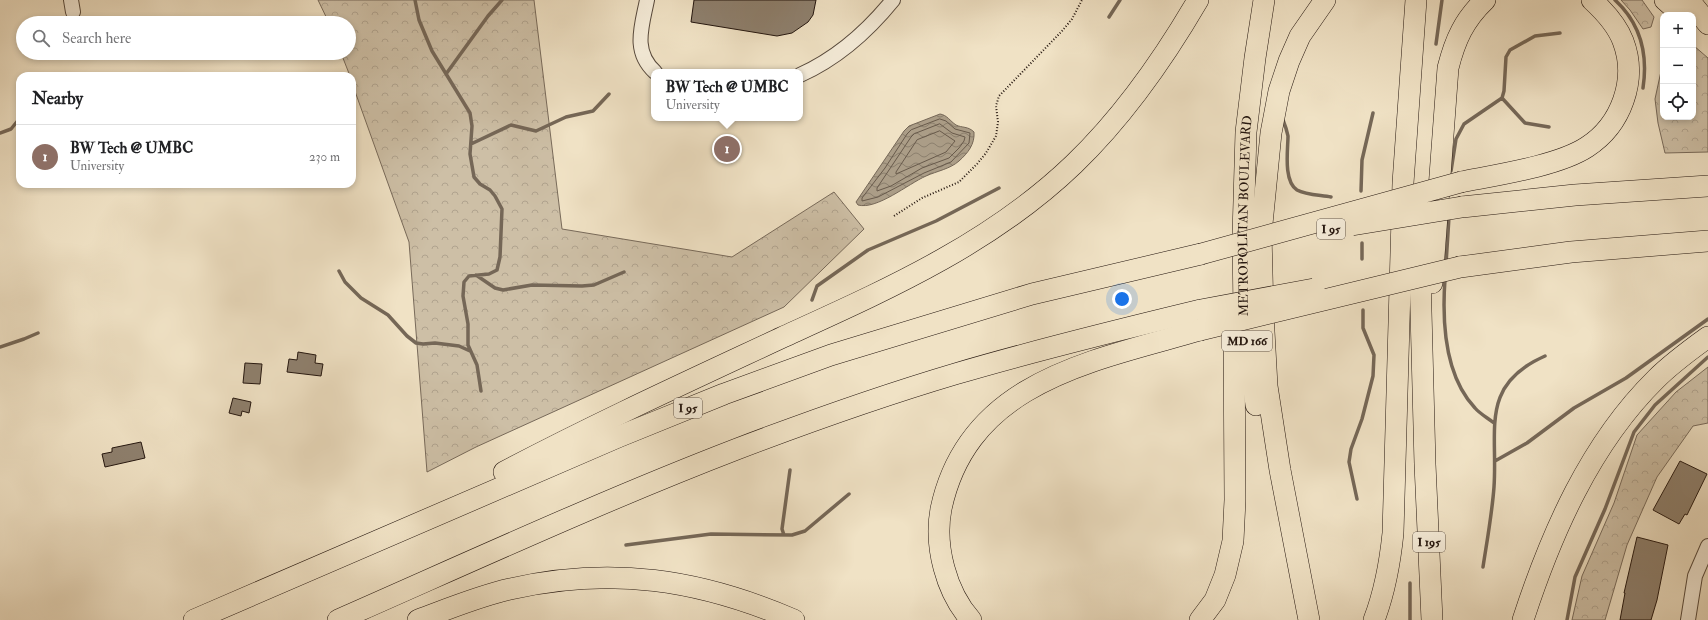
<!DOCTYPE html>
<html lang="en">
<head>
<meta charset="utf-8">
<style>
	:root { --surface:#fff; --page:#f6f6f6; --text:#202124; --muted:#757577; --line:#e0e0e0; --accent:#7c3aed }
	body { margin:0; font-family:"IM FELL Double Pica",serif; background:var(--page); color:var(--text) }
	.controls { position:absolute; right:12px; top:12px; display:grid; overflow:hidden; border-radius:8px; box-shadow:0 2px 6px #0003 }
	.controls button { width:36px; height:36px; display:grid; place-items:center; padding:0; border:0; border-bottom:1px solid var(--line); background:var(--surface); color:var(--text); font:20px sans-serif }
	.you { position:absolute; left:1122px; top:299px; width:14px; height:14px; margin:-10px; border:3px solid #fff; border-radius:50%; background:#1a73e8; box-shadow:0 0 0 6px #1a73e833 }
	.badge { display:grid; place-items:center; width:26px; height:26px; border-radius:50%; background:var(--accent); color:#fff; font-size:13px; font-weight:700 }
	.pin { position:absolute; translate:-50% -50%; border:2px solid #fff; box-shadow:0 1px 4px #0006 }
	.popup { position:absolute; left:651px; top:69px; width:152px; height:52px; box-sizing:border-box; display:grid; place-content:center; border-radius:8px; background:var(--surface); filter:drop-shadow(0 1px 3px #0005); font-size:13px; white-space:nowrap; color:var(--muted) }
	.popup b { font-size:15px; color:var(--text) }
	.popup::after { content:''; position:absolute; left:50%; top:100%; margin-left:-8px; border:8px solid transparent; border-top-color:var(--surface) }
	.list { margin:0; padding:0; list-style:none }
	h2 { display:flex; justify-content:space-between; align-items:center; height:52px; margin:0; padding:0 16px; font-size:17px }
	h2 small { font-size:13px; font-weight:400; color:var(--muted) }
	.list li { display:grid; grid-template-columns:26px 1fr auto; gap:12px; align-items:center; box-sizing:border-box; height:64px; padding:0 16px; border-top:1px solid var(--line) }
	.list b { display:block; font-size:15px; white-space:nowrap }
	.list p { margin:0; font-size:13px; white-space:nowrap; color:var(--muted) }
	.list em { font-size:13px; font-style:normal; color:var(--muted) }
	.icon { flex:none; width:22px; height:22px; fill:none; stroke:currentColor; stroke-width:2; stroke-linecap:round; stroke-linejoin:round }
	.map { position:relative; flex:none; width:1708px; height:620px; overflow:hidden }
	.search { position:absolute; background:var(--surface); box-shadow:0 2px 6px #0003; left:16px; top:16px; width:340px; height:44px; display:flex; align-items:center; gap:10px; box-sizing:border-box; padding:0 14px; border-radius:22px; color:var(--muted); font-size:15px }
	.panel { position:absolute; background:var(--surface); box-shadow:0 2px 6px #0003; left:16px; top:72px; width:340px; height:116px; border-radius:12px }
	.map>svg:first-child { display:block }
</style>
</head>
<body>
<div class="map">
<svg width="1708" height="620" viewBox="0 0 1708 620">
	<defs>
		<pattern id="forest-crowns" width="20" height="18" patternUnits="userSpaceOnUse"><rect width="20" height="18" fill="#cdbfa6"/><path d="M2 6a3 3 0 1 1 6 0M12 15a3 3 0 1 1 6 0" fill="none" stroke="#b0a38e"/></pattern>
		<pattern id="water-waves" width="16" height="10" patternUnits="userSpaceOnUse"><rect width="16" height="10" fill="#ab9d87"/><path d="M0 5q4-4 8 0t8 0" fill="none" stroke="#8b7f6d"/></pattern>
	</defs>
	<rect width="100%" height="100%" fill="#f0e2c5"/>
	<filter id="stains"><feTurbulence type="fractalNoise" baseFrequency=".005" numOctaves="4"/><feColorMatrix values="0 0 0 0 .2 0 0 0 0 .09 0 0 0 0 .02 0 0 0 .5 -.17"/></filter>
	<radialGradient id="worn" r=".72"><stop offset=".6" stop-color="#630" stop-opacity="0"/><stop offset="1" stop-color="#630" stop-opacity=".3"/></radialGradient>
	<path fill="url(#forest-crowns)" stroke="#786a5a" d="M 318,0 L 534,0 L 562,229 L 732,257 L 834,192 L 864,229 L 784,307 L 476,447 L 427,472 L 409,242 L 352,83 L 352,76 L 350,76 L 341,53 L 349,53 L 349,23 L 329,23 Z
		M 1621,0 L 1642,0 L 1654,17 L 1651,27 L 1643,29 L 1630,10 Z
		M 1693,45 L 1708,58 L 1708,152 L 1665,153 L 1658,123 L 1655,99 L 1663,62 L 1663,117 L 1693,117 Z
		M 1708,367 L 1708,423 L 1693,426 L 1657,477 L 1627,545 L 1605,620 L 1572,620 L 1582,576 L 1614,503 L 1637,435 L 1676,392 Z"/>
	<path fill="url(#water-waves)" stroke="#756757" d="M 940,114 C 947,115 950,121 956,125 C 962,128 968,126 974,132 C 975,144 968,153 959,161 C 950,169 937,171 926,176 C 908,184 877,210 858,205 L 856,202 L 904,131 L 909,126 Z"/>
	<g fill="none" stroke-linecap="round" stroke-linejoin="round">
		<path stroke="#685a4b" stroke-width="1" d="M 940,119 L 946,121 L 955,129 L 970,133 L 969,143 L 951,162 L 924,173 L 878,197 L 862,201 L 862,198 L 885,168 L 907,134 L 911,130 Z
			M 940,124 L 952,133 L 965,137 L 964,141 L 959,148 L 949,158 L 922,168 L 891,186 L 877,191 L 877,188 L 911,137 L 914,134 Z
			M 940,131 L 955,141 L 946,152 L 896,174 L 896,172 L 917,140 Z"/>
		<path stroke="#756757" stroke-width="3.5" d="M 415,0 L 419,20 L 432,51 L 470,113 L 472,126 L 470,154 L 474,177 L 480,184 L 490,190 L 495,196 L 502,209 L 500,257 L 497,270 L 489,274 L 469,276 L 464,282 L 463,296 L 468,324 L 468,345 L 477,365 L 481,391
			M 1615,0 C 1641,24 1648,55 1643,88
			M 1109,17 L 1120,0
			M 1436,44 L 1442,0
			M 446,74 L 488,16 L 502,0
			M 1502,98 L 1525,123 L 1549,127
			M 1283,120 C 1285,125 1287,131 1288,136 C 1288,149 1283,181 1297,190 C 1306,195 1320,195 1331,197
			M 0,133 L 11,129 L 20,118
			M 471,144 L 511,125 L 536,131 L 566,117 L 593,111 L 609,94
			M 1451,171 L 1456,139 L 1464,124 L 1502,98 L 1504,91 L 1506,57 L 1510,50 L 1535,36 L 1560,33
			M 1361,191 L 1362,160 L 1373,113
			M 1362,243 L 1362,259
			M 1446,264 L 1449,217
			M 339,271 L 345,282 L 361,298 L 388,315 L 407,336 L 416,343 L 423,344 L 435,343 L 459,346 L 470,351
			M 476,275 L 495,288 L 503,290 L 532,285 L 582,286 L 594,285 L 624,272
			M 1445,279 C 1442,321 1444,375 1475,408 C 1480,414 1488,418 1494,423
			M 812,300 L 817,286 L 868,250 L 936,221 L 999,188
			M 0,347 L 24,339 L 38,333
			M 1495,461 L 1527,443 L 1574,408 L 1626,378 L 1708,319
			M 1357,499 L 1349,462 L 1351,449 L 1362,419 L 1373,376 L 1374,355 L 1363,328 L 1363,310
			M 784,535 L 782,529 L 790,470
			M 626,545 L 711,534 L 792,535 L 805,531 L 849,494
			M 1483,567 C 1487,541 1492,514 1494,487 C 1498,430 1479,385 1545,356
			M 1410,583 L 1410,620
			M 1567,620 L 1575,577 L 1605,509 L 1634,432 L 1655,405 L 1708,357"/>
	</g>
	<path fill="#8e806e" stroke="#24160f" d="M 694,0 L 816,0 L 813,15 L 808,22 L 792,33 L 777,36 L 691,22 Z
		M 298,352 L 316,355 L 315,363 L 323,364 L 321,376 L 287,372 L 289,359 L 297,360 Z
		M 245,363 L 262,364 L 260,384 L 243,383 Z
		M 233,398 L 251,402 L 249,413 L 242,411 L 241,416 L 229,413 Z
		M 141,442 L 145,458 L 105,467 L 102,454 L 112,452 L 112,448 Z
		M 1680,461 L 1707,474 L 1687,515 L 1685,514 L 1679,524 L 1653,510 Z
		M 1637,537 L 1668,545 L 1657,600 L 1651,620 L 1620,620 L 1625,593 L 1624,593 Z"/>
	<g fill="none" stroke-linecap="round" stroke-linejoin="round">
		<defs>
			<path id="minor" d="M 71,0 L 73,12
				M 647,0 C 642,26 632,51 655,72
				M 800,75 C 838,58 867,32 893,0
				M 1688,620 L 1695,576 L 1708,546"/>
			<g id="highway">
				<path d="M 1665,0 L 1682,15"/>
				<path d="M 1689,0 L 1708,24"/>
				<path d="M 1461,182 C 1496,175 1558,166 1587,147 C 1621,125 1638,80 1623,41 C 1617,25 1605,12 1592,0"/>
				<path d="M 1418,197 L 1425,464 L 1432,620"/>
				<path d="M 1462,207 L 1575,195 L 1708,186"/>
				<path d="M 1460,267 L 1571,252 L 1708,241"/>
				<path d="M 1432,283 L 1448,68 C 1455,40 1464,20 1485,0"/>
				<path id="s1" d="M 1256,405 L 1244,314 L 1243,235 L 1246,132 L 1255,58 L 1264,0"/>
				<path d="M 504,472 C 595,424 689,381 783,337 C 886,290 991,244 1074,164 C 1124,116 1163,60 1198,0"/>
				<path d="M 194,620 L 618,437 L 724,394 L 831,355 L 1032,294 L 1201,254"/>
				<path d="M 338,620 C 470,562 602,501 737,449 C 808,422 881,396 955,374 C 1036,350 1118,330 1201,310"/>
				<path d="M 418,620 C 448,609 479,596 510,589 C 611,566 699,579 794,620"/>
				<path d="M 971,620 C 946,592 934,546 941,509 C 968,381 1093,361 1200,330"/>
				<path d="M 1200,620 L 1215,600 L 1225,575 L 1233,541 L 1235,500 L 1234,327"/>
				<path d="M 1309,620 L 1280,470 L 1267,386 L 1263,313 L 1261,234 L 1271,133 L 1279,91 L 1289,61 L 1300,36 L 1325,0"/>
				<path d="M 1374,620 C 1385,591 1390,563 1393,533 L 1403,183 L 1416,0"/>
				<path d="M 1523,620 C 1551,534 1590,444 1656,379 C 1672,363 1690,350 1708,337"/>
			</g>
		</defs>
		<use href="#minor" stroke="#57493c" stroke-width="16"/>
		<use href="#highway" stroke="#24160f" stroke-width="22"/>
		<path stroke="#24160f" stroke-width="2" stroke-dasharray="1 2" stroke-linecap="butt" d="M 894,216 L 922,198 L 959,182 L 977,164 L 986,153 L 996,136 L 998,122 L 996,106 L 999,96 L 1062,31 L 1072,19 L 1082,0"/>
		<use href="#minor" stroke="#f5ecd9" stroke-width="14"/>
		<use href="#highway" stroke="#f0e2c5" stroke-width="21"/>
		<defs>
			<path id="highway-bridge" d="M 1352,225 L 1462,207
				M 1201,254 L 1461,182
				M 1201,310 L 1314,289
				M 1200,330 L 1460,267"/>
		</defs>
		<use href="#highway-bridge" stroke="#24160f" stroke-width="22" stroke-linecap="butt"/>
		<use href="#highway-bridge" stroke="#f0e2c5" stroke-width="21"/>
	</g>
	<g text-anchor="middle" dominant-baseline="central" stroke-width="3.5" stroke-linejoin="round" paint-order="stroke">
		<g fill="#f5ecd9" stroke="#63564c" stroke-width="1">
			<rect x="1317" y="219" width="28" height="20" rx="3"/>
			<rect x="1222" y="331" width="50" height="20" rx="3"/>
			<rect x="674" y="398" width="28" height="20" rx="3"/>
			<rect x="1413" y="532" width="32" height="20" rx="3"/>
		</g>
		<g font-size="12" font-weight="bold" fill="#24160f">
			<text x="1331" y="229">I 95</text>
			<text x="1247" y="341">MD 166</text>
			<text x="688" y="408">I 95</text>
			<text x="1429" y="542">I 195</text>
		</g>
		<g font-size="13" fill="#24160f" stroke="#f5ecd9">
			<text stroke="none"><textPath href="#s1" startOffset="190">METROPOLITAN BOULEVARD</textPath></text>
		</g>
	</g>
	<rect width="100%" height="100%" filter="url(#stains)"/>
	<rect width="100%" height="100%" fill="url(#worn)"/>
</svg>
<div class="controls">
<button>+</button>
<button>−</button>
<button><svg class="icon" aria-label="locate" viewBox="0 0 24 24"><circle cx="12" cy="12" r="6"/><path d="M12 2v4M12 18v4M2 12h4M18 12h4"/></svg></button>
</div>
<div class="you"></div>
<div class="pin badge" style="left:727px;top:149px;background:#8d6e63">1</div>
<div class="popup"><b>BW Tech @ UMBC</b>University</div>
<div class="search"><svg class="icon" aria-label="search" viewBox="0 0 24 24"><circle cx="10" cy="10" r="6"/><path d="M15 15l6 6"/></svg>Search here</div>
<section class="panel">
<h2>Nearby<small></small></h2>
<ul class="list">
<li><span class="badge" style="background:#8d6e63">1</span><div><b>BW Tech @ UMBC</b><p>University</p></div><em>230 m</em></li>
</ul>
</section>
</div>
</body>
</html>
